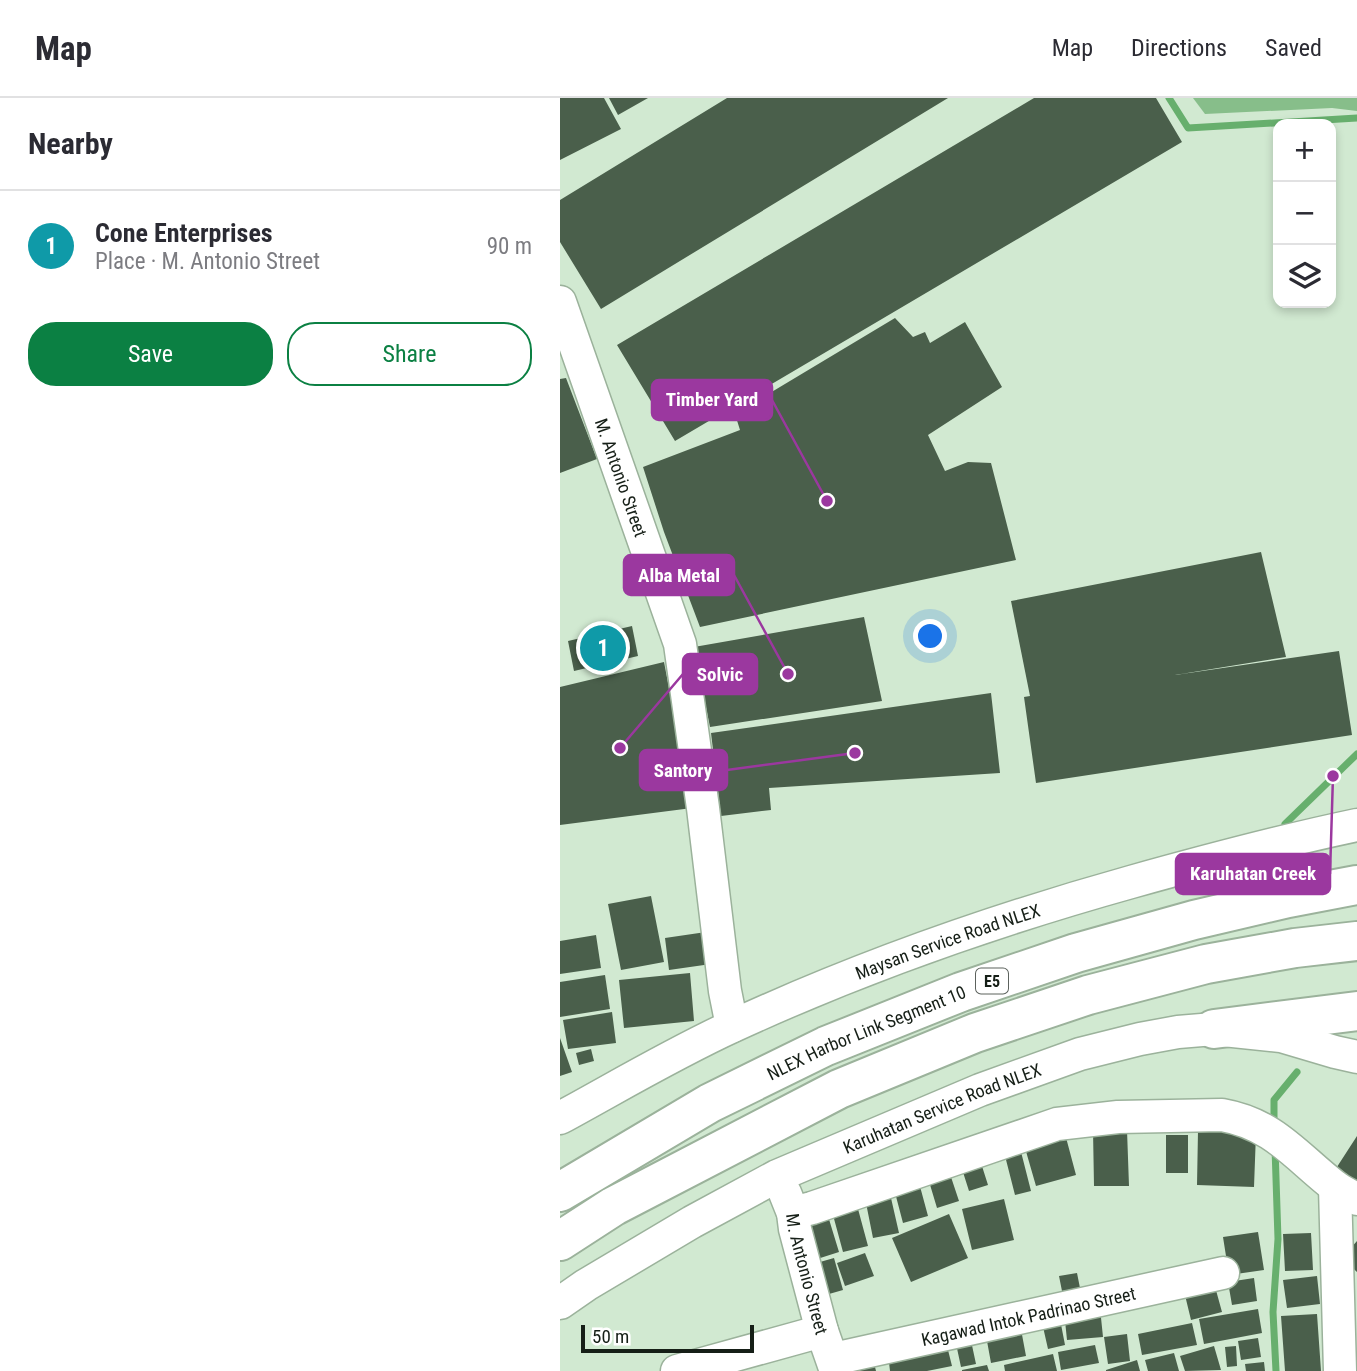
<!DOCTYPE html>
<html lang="en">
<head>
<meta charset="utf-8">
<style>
	:root { --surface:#fff; --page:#f7f7f7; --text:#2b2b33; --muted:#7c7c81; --line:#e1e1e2; --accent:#0b8043 }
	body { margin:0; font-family:"Roboto Condensed",sans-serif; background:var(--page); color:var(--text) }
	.controls { position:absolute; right:21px; top:21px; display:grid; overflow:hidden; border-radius:14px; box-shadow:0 4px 10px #0003 }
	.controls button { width:63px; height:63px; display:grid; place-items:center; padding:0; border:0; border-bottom:2px solid var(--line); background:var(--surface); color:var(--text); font:35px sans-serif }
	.scale { position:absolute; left:21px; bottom:18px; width:173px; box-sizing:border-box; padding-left:7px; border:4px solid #161f17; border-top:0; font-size:19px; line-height:24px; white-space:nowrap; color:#161f17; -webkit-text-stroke:5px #fff; paint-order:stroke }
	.you { position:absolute; left:371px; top:539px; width:24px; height:24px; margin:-18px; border:5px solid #fff; border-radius:50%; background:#1a73e8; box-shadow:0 0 0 10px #1a73e833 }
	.badge { display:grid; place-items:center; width:46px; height:46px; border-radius:50%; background:var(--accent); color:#fff; font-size:23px; font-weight:700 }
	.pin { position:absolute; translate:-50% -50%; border:4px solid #fff; box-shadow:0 2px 7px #0006 }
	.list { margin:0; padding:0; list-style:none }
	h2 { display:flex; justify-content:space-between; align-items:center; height:91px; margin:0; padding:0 28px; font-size:30px }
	h2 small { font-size:23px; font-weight:400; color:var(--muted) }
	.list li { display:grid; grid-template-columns:46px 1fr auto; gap:21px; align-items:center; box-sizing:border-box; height:112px; padding:0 28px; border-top:2px solid var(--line) }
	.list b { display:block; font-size:26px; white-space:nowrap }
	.list p { margin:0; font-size:23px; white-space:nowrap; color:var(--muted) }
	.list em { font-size:23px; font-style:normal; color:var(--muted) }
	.actions { display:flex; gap:14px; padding:21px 28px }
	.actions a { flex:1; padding:16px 0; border:2px solid var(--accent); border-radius:28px; text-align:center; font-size:24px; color:var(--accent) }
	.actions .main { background:var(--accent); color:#fff }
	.icon { flex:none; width:38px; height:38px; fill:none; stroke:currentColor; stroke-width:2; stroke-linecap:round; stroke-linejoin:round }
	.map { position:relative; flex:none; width:797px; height:1273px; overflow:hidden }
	header { display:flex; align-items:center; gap:42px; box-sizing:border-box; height:98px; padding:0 35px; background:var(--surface); border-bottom:2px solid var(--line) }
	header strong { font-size:33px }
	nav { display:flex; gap:38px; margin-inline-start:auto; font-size:24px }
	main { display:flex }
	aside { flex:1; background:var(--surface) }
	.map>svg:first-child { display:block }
</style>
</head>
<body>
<header>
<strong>Map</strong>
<nav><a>Map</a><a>Directions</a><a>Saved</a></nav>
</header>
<main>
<aside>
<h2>Nearby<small></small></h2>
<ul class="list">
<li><span class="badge" style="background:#0f9aa8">1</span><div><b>Cone Enterprises</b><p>Place · M. Antonio Street</p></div><em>90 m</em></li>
</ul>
<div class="actions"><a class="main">Save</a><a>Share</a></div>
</aside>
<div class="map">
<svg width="797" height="1273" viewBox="0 0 797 1273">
	<rect width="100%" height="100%" fill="#d1e9d1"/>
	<path fill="#87be8a" d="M 633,0 L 797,0 L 797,13 L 772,10 L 645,16 Z"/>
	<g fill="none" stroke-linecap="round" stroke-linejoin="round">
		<path stroke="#67af6d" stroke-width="7" d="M 609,0 L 628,30 L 797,20
			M 725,726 L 797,656
			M 714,1028 L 714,1002 L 737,974
			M 715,1050 L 718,1141 L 713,1214 L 716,1273"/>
	</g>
	<path fill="#4a5f4b" d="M 0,0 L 44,0 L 61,31 L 0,62 Z
		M 49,0 L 88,0 L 58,17 Z
		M 167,0 L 388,0 L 41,211 L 0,144 L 0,102 Z
		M 474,0 L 596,0 L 622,44 L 115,343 L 57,247 Z
		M 335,220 L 353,239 L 365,234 L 370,245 L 405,224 L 442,289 L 368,337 L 385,373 L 408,364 L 431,365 L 456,462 L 140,529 L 104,434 L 83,369 L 180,332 L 175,316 Z
		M 6,280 L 37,361 L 0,375 L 0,281 Z
		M 701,454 L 726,559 L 615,577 L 779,553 L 792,637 L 476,685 L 464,599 L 470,598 L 451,503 Z
		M 304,519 L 322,603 L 150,629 L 134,549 Z
		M 72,528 L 78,558 L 14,573 L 8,543 Z
		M 104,564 L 132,710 L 0,727 L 0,589 Z
		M 431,595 L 440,675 L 209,690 L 211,712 L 161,718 L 151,635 Z
		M 91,798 L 104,864 L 61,872 L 48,806 Z
		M 146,834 L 151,866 L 109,872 L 105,840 Z
		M 36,837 L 41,870 L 0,876 L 0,843 Z
		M 130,875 L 134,923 L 64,930 L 59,882 Z
		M 45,877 L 50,911 L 0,919 L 0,884 Z
		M 52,914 L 56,945 L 8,951 L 3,922 Z
		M 0,940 L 12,974 L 0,978 Z
		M 31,951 L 34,963 L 19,967 L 16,955 Z
		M 504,1032 L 516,1077 L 476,1088 L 463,1043 Z
		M 533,1032 L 567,1032 L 569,1088 L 534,1088 Z
		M 638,1033 L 696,1035 L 694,1089 L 637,1087 Z
		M 606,1037 L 628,1037 L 628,1075 L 606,1075 Z
		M 797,1038 L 797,1086 L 775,1072 Z
		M 459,1046 L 471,1093 L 455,1097 L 443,1050 Z
		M 421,1065 L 428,1087 L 409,1093 L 402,1071 Z
		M 389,1073 L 399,1103 L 377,1110 L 368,1080 Z
		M 358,1081 L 368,1118 L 343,1125 L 333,1087 Z
		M 331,1100 L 339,1135 L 313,1140 L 306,1105 Z
		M 444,1101 L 454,1142 L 412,1152 L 402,1111 Z
		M 298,1111 L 308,1148 L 283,1154 L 273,1117 Z
		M 389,1116 L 408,1160 L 351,1184 L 332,1140 Z
		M 268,1118 L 279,1154 L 254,1162 L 243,1126 Z
		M 698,1134 L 704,1172 L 669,1177 L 663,1139 Z
		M 751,1135 L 753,1172 L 725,1173 L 723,1136 Z
		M 797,1143 L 797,1174 L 782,1160 Z
		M 305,1155 L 314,1178 L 285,1188 L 277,1165 Z
		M 274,1160 L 283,1192 L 262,1198 L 253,1166 Z
		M 517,1175 L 520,1190 L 502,1193 L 499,1178 Z
		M 757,1178 L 760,1206 L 727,1210 L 723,1182 Z
		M 694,1180 L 697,1203 L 672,1207 L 668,1184 Z
		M 654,1185 L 662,1214 L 631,1222 L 624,1193 Z
		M 540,1210 L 543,1239 L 507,1242 L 504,1213 Z
		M 698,1211 L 702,1235 L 644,1246 L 639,1221 Z
		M 499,1216 L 505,1247 L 488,1251 L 481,1220 Z
		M 757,1216 L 761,1273 L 725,1273 L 721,1218 Z
		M 632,1225 L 637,1247 L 582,1257 L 578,1236 Z
		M 460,1226 L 466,1258 L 431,1265 L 425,1232 Z
		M 567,1236 L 570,1263 L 548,1266 L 544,1239 Z
		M 410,1238 L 416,1266 L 401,1269 L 395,1241 Z
		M 698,1240 L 701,1259 L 681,1262 L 678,1243 Z
		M 386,1244 L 392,1268 L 367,1273 L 330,1273 L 328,1256 Z
		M 535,1247 L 539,1265 L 501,1272 L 498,1254 Z
		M 654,1248 L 661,1272 L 625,1273 L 620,1258 Z
		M 676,1248 L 677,1268 L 667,1269 L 665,1249 Z
		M 311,1253 L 316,1273 L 293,1273 L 289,1258 Z
		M 614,1255 L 619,1273 L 588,1273 L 585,1262 Z
		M 493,1256 L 497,1273 L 445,1273 L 444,1267 Z
		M 577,1262 L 580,1273 L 546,1273 L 546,1272 Z
		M 704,1264 L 705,1273 L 686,1273 L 685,1266 Z
		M 427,1267 L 429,1273 L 402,1273 L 402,1272 Z"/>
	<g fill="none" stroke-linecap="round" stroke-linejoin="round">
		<defs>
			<g id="minor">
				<path id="s1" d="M 0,204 L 120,546 L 143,710 L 165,893 L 172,928"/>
				<path id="s2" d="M 0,1020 C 57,989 114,955 173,928 C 301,869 435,822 571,784 C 646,763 721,743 797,727"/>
				<path d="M 775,1089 L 780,1273"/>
				<path id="s3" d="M 225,1095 L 233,1115 L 235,1131 L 262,1233 L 276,1273"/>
				<path d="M 233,1115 L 252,1110 L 497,1026 L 558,1019 L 662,1017 C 713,1026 735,1057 773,1087 C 780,1093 789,1097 797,1101"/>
				<path id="s4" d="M 0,1205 L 26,1187 L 132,1124 L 217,1078 L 420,992 L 520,956 L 580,941 L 618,934 L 654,931 L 721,938 L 775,954 L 797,959"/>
				<path id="s5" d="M 273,1261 L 663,1175"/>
				<path d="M 117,1273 L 262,1233"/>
			</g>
			<g id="highway">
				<path d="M 654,931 L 797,913"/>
				<path id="s6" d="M 0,1094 L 150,1005 L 266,948 L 401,894 L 516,855 L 634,822 L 728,800 L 797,787"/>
				<path d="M 0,1143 L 54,1108 L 279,991 L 415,935 L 528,897 L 646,866 L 735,850 L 797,843"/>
			</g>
		</defs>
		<use href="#minor" stroke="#9bb29b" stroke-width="35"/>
		<use href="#highway" stroke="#9bb29b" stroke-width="42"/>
		<use href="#minor" stroke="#fff" stroke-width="32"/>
		<use href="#highway" stroke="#fff" stroke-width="38"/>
	</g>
	<g text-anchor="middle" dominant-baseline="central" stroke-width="7" stroke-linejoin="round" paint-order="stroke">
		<rect fill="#fff" stroke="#5c625d" stroke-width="2" x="416" y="870.5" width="32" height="25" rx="5"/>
		<g font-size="16" font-weight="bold" fill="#161f17">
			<text x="432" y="883">E5</text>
		</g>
		<g font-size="18" fill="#161f17" stroke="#fff">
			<text stroke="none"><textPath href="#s1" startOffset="186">M. Antonio Street</textPath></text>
			<text stroke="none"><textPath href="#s2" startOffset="427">Maysan Service Road NLEX</textPath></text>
			<text stroke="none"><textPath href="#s6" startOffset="346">NLEX Harbor Link Segment 10</textPath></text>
			<text stroke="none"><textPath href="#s4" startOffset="430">Karuhatan Service Road NLEX</textPath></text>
			<text stroke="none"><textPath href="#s3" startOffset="84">M. Antonio Street</textPath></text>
			<text stroke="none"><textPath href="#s5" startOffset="200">Kagawad Intok Padrinao Street</textPath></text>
		</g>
	</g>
	<path fill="none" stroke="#9b389f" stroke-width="2.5" d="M267 403L212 302M228 576L174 477M60 650L123 576M295 655L167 672M773 678L770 776"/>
	<g fill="#9b389f" stroke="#fff" stroke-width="2.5">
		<circle cx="267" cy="403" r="7"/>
		<circle cx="228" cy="576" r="7"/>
		<circle cx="60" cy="650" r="7"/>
		<circle cx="295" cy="655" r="7"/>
		<circle cx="773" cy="678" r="7"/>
	</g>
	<g fill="#9b389f" stroke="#9b389f" stroke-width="2.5">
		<rect x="92" y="282" width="120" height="40" rx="7"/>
		<rect x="64" y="457" width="110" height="40" rx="7"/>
		<rect x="123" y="556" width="74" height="40" rx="7"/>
		<rect x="80" y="652" width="87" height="40" rx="7"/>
		<rect x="616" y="756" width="154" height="40" rx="7"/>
	</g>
	<g font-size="19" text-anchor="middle" font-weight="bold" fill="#fff">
		<text x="152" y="308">Timber Yard</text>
		<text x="119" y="484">Alba Metal</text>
		<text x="160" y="583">Solvic</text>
		<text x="123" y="679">Santory</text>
		<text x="693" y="782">Karuhatan Creek</text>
	</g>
</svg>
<div class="controls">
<button>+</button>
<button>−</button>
<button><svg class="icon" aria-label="layers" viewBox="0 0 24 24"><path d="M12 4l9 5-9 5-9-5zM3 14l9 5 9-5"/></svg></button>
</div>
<div class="scale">50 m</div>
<div class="you"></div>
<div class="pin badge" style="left:43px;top:550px;background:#0f9aa8">1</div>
</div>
</main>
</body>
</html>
